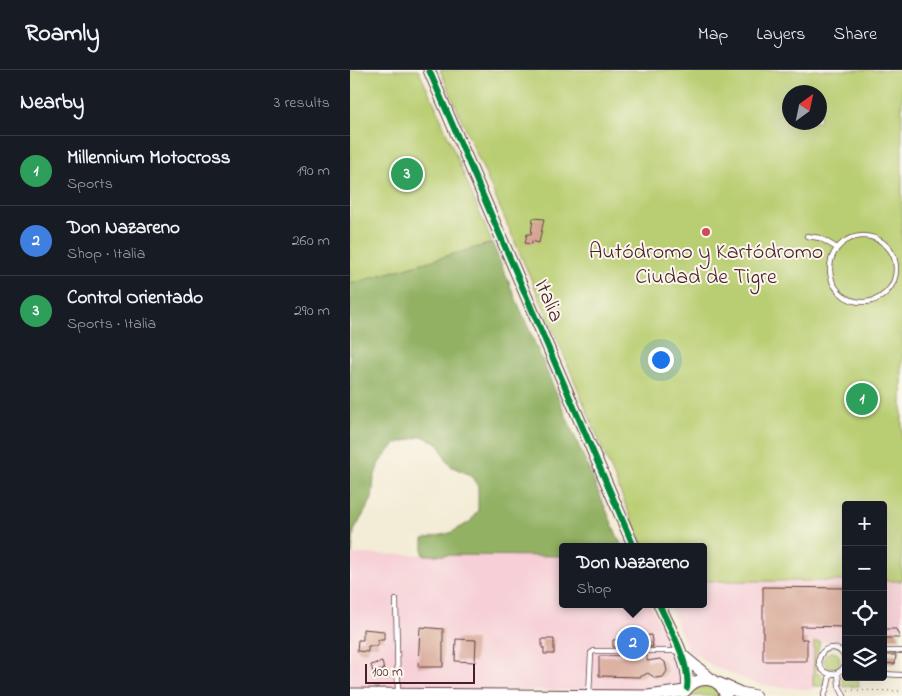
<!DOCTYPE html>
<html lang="en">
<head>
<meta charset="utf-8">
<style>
	:root { --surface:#171b24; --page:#242831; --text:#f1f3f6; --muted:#9ea1a6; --line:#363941; --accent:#b45309 }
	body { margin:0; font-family:"Indie Flower",sans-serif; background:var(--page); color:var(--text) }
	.controls { position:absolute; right:15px; bottom:15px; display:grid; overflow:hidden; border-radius:5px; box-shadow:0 5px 20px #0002 }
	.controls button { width:45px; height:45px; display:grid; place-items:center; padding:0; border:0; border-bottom:1px solid var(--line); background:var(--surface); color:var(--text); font:25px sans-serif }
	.compass { position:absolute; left:432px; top:15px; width:45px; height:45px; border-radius:50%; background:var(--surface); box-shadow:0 5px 20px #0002; rotate:33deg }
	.scale { position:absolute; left:15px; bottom:12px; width:110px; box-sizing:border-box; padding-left:5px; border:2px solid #4a1f2b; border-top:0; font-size:14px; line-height:18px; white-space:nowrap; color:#4a1f2b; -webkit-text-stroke:4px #fbf7ec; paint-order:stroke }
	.you { position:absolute; left:310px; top:289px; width:18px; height:18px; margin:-12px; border:4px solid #fff; border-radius:50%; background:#1a73e8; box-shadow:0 0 0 8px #1a73e833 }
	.badge { display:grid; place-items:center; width:32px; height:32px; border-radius:50%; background:var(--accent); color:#fff; font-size:16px; font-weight:700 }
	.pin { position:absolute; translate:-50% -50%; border:2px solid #fff; box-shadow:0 1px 5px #0006 }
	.popup { position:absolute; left:209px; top:473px; width:148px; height:65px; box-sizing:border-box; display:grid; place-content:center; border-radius:5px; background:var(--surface); filter:drop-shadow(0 1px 4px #0005); font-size:16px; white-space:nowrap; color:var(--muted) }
	.popup b { font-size:19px; color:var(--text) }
	.popup::after { content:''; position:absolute; left:50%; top:100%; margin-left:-10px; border:10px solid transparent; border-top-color:var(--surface) }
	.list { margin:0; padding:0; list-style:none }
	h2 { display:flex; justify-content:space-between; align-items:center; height:65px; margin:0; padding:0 20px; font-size:21px }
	h2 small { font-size:16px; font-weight:400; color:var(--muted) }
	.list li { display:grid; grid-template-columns:32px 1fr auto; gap:15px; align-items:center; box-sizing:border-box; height:70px; padding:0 20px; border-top:1px solid var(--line) }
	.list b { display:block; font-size:19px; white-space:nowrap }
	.list p { margin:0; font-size:16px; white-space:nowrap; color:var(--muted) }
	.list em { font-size:16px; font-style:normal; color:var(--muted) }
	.icon { flex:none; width:28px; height:28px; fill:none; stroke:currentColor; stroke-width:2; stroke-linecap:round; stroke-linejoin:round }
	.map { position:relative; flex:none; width:552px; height:626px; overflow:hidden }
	header { display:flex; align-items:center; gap:30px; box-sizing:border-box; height:70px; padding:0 25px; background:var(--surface); border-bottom:1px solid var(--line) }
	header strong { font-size:24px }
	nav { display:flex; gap:28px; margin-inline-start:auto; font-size:18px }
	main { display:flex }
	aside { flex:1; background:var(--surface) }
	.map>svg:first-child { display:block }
</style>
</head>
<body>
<header>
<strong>Roamly</strong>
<nav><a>Map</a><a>Layers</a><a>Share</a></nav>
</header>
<main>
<aside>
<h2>Nearby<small>3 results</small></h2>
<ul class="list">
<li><span class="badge" style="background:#2e9e5b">1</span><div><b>Millennium Motocross</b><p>Sports</p></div><em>190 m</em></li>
<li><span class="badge" style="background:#3f7fe0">2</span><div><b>Don Nazareno</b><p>Shop · Italia</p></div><em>260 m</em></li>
<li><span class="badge" style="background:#2e9e5b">3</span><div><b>Control Orientado</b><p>Sports · Italia</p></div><em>290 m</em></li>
</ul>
</aside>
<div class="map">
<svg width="552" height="626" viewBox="0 0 552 626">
	<rect width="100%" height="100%" fill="#fbf7ec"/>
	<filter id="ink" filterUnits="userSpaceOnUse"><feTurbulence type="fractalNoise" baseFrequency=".02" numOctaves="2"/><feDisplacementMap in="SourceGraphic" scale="10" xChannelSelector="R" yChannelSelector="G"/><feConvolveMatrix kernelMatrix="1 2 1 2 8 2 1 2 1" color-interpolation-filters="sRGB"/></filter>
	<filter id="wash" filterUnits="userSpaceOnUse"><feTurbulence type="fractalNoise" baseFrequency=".0096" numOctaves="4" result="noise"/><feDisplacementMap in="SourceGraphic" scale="20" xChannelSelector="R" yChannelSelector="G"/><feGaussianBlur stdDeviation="1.12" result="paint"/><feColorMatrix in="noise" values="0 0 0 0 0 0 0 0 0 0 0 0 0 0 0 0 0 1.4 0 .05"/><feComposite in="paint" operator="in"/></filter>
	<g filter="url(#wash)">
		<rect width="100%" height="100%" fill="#f3ecd6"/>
		<path fill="#f6cfd7" d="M 0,484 L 213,486 L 213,534 L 300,534 L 335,603 L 331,617 L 327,621 L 0,619 Z
			M 353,511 L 496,511 L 496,573 L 464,572 L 463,620 L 410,615 L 363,596 L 338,580 L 318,534 L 353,534 Z
			M 533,511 L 552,511 L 552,558 L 533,558 Z"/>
		<path fill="#b9ce72" stroke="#82764e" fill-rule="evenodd" d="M 0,0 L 68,0 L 85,35 L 142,173 L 0,214 Z
			M 90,0 L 552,0 L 552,511 L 533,511 L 533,435 L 496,435 L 496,511 L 353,511 L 353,477 L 293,477 L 208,271 ZM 440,22 L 470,22 L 470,52 L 440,52 Z
			M 464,572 L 470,572 L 465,589 L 466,603 C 473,605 477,609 474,616 L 463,616 Z
			M474 590a8 8 0 1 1 16 0a8 8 0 1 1-16 0Z
			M 496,603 L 496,607 L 508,607 L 509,616 L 493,617 L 492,608 Z
			M 353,616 L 363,617 L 371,626 L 340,626 L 344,620 Z"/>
		<path fill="#92b164" stroke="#6e6848" d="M 142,173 L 272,477 L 213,477 L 213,486 L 73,485 L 73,469 L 100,463 L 120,452 L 128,440 L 128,417 L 121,405 L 102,397 L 95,388 L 89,374 L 72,366 L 45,374 L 29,393 L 24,408 L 22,429 L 4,461 L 2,484 L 0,484 L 0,214 Z"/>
		<g id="blocks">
			<path fill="#d5a392" d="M 183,148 L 194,149 L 189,173 L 182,171 L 182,174 L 175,173 L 177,164 L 181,164 Z
				M 413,517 L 496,518 L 496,557 L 451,556 L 451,569 L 457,569 L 457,591 L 413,591 Z
				M 70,557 L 93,559 L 93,597 L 68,597 Z
				M 13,559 L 34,561 L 34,570 L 28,570 L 28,576 L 18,576 L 18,582 L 7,581 L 8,570 L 13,570 Z
				M 533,559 L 546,559 L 550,568 L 533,568 Z
				M 301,565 L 303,577 L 263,577 L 263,570 Z
				M 106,569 L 126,570 L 125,592 L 105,591 Z
				M 192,569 L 204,569 L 204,584 L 194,584 L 194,578 L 192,578 Z
				M 297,585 L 297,591 L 310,589 L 315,592 L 317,601 L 313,607 L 305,608 L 298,603 L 290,607 L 249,606 L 249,586 Z
				M 533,585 L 546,585 L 545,594 L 533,593 Z
				M 32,592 L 34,600 L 23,602 L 21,595 Z"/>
		</g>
	</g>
	<g filter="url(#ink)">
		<use href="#blocks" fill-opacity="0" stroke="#633e45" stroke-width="1"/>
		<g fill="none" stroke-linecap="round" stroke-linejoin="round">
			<defs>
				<path id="lane" d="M 457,166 L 470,168 L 487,178
					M480 199a33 33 0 1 1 66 0a33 33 0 1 1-66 0Z
					M 46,530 L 48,623
					M469 591a13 13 0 1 1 26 0a13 13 0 1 1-26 0Z
					M 533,581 L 552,581
					M 488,602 L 489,616 L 494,626
					M 533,604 L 552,605
					M 239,625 L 241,583 L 244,581 L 329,581
					M 474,626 L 478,615 L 480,604"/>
				<path id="secondary" d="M 79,0 L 284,477
					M 309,534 C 319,557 341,594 337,618
					M 333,586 L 362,610
					M 368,613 L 391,623 L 405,626
					M 335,621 C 347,605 369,605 376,626
					M 0,624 L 298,626 L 335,621"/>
			</defs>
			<use href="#lane" stroke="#633e45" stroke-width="6"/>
			<use href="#secondary" stroke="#633e45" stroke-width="13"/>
			<path stroke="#633e45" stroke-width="1" stroke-dasharray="1 4" stroke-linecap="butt" d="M 498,620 L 552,621"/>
			<use href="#lane" stroke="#fff" stroke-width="4.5"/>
			<use href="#secondary" stroke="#fff" stroke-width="11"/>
			<defs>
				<path id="cycleway" d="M 79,0 L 284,477
					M 309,534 C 319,557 341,594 337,618"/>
			</defs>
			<use href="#cycleway" stroke="#fbf7ec" stroke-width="9"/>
			<use href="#cycleway" stroke="#00873e" stroke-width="6"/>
		</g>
	</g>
	<circle fill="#d1495b" stroke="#fbf7ec" stroke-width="2" cx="356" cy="162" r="5"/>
	<g text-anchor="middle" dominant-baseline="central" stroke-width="4" stroke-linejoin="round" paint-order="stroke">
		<g font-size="22" fill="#4a1f2b" stroke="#fbf7ec">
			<text x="356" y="183">Autódromo y Kartódromo<tspan x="356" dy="25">Ciudad de Tigre</tspan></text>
		</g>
		<g font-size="22" fill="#4a1f2b" stroke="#fbf7ec">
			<text transform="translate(198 231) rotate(67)">Italia</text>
		</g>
	</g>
</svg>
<div class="controls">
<button>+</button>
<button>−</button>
<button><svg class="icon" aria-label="locate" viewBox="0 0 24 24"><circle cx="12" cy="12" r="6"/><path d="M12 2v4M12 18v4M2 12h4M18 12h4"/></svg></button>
<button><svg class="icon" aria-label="layers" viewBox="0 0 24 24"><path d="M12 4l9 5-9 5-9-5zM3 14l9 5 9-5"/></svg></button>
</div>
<svg class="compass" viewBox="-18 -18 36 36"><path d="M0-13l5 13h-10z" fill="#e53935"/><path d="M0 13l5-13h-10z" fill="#9ea1a6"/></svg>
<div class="scale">100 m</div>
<div class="you"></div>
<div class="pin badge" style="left:512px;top:329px;background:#2e9e5b">1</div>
<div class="pin badge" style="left:283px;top:573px;background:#3f7fe0">2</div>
<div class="popup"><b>Don Nazareno</b>Shop</div>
<div class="pin badge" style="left:57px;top:104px;background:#2e9e5b">3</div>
</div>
</main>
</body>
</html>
